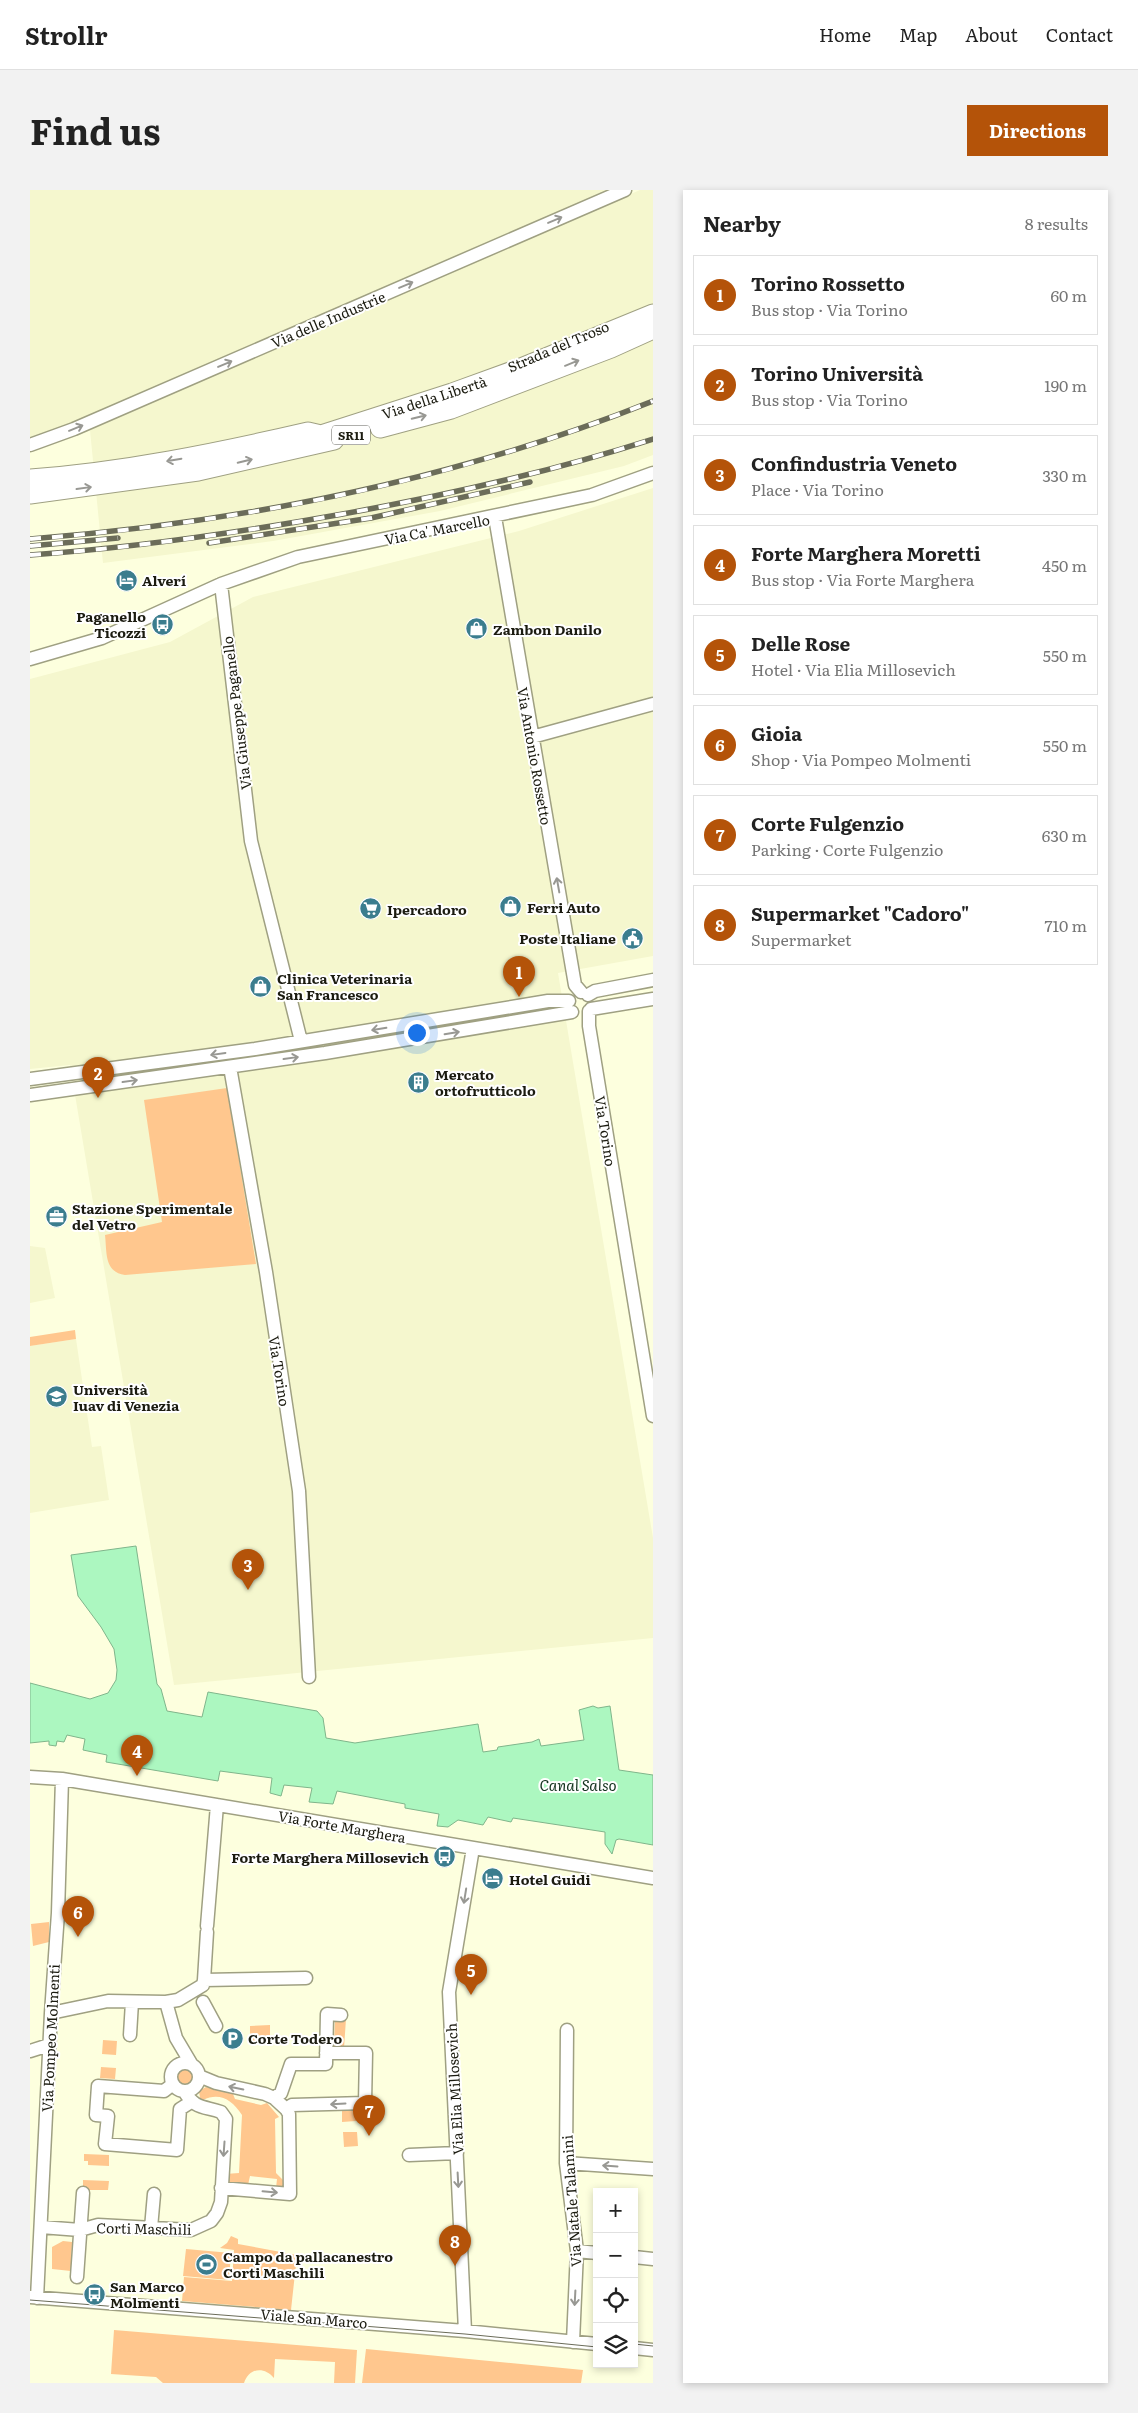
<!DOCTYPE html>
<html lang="en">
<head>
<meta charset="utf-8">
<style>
	:root { --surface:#fff; --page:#f2f2f2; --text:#222; --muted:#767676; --line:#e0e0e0; --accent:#b45309 }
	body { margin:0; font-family:Literata,serif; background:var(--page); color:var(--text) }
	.controls { position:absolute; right:15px; bottom:15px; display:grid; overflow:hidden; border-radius:0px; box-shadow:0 2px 8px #0003 }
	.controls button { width:45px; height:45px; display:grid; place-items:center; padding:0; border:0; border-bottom:1px solid var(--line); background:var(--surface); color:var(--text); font:25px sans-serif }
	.you { position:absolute; left:386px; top:842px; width:18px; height:18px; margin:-12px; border:4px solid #fff; border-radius:50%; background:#1a73e8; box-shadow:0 0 0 8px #1a73e833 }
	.badge { display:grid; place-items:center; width:32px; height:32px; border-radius:50%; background:var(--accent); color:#fff; font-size:16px; font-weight:700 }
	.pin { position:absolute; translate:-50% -41px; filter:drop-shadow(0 1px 2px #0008) }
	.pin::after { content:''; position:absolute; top:26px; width:18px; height:15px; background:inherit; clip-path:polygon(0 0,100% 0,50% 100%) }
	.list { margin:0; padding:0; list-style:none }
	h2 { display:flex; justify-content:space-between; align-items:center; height:65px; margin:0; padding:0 20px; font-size:21px }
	h2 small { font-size:16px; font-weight:400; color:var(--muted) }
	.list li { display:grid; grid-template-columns:32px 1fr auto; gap:15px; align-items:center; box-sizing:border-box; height:80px; margin:0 10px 10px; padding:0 10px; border:1px solid var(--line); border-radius:0px }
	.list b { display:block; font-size:19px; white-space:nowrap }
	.list p { margin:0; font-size:16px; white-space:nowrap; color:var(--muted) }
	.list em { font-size:16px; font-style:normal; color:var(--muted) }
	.icon { flex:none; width:28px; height:28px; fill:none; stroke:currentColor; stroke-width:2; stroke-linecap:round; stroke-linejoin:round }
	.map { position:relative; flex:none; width:623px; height:2193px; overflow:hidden; border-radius:0px }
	header { display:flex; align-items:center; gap:30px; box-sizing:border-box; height:70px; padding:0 25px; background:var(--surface); border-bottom:1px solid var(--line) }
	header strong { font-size:24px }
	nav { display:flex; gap:28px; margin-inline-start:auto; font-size:18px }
	.intro { display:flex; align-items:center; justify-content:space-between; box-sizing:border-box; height:120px; padding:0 30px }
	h1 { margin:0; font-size:35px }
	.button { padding:12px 22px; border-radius:0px; background:var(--accent); color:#fff; font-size:18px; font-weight:700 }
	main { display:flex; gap:30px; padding:0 30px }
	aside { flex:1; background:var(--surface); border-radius:0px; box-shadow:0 2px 8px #0003 }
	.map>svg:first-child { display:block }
</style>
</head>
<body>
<header>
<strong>Strollr</strong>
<nav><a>Home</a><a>Map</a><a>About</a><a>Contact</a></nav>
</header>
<div class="intro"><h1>Find us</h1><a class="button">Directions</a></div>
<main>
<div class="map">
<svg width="623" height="2193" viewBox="0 0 623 2193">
	<rect width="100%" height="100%" fill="#fdffde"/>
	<path fill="#f5f7ce" d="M 0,0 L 582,0 L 27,241 L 0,250 Z
		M 610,0 L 623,0 L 623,265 L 594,276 L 410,321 L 243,351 L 73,373 L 60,240 Z
		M 623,298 L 623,766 L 528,783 L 623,1348 L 623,1448 L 144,1495 L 40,875 L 0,879 L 0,489 L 140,452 L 223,407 L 489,341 Z
		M 0,1056 L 15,1058 L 25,1108 L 0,1113 Z
		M 46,1149 L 62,1257 L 71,1256 L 79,1310 L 0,1323 L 0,1156 Z"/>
	<path fill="#ffc78e" d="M 197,898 L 226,1074 L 95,1085 C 74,1082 77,1062 75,1045 L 132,1032 L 114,910 Z
		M 45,1140 L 46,1149 L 0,1156 L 0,1147 Z
		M 19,1732 L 19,1752 L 3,1756 L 1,1734 Z
		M 305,1828 L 316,1829 L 314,1858 L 304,1858 Z
		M 240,1835 L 240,1853 L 220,1853 L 220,1836 Z
		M 73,1850 L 87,1851 L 86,1865 L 72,1864 Z
		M 71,1877 L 86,1878 L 85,1889 L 70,1888 Z
		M147 1887a8 8 0 1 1 16 0a8 8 0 1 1-16 0Z
		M 176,1897 L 203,1904 L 205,1909 L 231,1915 L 237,1913 L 249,1927 L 245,1929 L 246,1983 L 255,1992 L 254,1997 L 246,1998 L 247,1989 L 220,1986 L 218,1995 L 195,1994 L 195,1984 L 209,1983 L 212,1925 C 202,1910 190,1902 173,1910 L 170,1908 L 169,1901 Z
		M 325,1916 L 326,1931 L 312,1932 L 312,1917 Z
		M 313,1942 L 327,1942 L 328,1956 L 314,1957 Z
		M 54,1964 L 79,1965 L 79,1976 L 58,1975 L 58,1971 L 54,1971 Z
		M 53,1990 L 79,1991 L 78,2000 L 53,2000 Z
		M 201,2046 L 208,2049 L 208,2054 L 267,2065 L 261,2120 L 152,2111 L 154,2087 L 202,2091 L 204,2060 L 190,2058 L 197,2053 Z
		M 33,2051 L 42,2052 L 41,2081 L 22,2079 L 22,2057 Z
		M 156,2059 L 201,2063 L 199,2090 L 153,2086 Z
		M 84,2140 L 327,2160 L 325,2193 L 304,2193 L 305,2172 L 245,2169 L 244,2188 C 234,2176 219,2178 214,2193 L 133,2193 L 126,2187 L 81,2184 Z
		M 336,2159 L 553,2180 L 551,2193 L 332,2193 Z"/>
	<path fill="#acf7c0" stroke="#80b58b" d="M 106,1356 L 127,1494 L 131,1499 L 137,1521 L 172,1527 L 178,1502 L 287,1521 L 293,1528 L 296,1548 L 325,1553 L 448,1534 L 453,1562 L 467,1560 L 468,1557 L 502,1552 L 509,1549 L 511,1556 L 554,1550 L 549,1520 L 563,1516 L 568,1518 L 580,1516 L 589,1580 L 623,1585 L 623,1655 L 589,1649 L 586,1650 L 582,1664 L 575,1654 L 575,1642 L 483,1628 L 481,1632 L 458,1627 L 453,1635 L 428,1630 L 418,1637 L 407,1636 L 409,1624 L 375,1618 L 375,1614 L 307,1601 L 303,1614 L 279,1612 L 282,1598 L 254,1595 L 251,1606 L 240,1603 L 242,1588 L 190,1581 L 188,1591 L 76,1572 L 77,1565 L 53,1560 L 55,1549 L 37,1545 L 34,1552 L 27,1551 L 26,1556 L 19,1555 L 19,1551 L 0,1553 L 0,1493 L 60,1509 L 78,1503 L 86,1490 L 87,1480 L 84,1459 L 71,1437 L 48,1406 L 41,1365 Z"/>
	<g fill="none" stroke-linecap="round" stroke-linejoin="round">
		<defs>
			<path id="minor" d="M 0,255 L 44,239 L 595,0
				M 465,327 L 545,795 L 551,802
				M 191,394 L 221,651 L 271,851
				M 0,469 L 72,448 L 191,394 L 268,367 L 562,305 L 623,283
				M 502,547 L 623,514
				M 558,805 L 565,801 L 623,790
				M 561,819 L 623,809
				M 559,821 L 559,836 L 623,1226
				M 200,877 L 236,1082 L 269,1301 L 279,1487
				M 0,889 L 225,859 L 518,811 L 539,811
				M 0,905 L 295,863 L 542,822
				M 0,1587 L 32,1589 L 623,1688
				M 177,1736 L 187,1615
				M 174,1790 L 177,1742
				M 136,1812 L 146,1848 L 162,1875
				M 173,1812 L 186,1836
				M 21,1823 L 78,1811 L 136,1812 L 148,1810 L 173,1795 L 174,1790 L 276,1788
				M 537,1840 L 536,1973 L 547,2061 L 543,2152
				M 100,1845 L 102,1812
				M 0,1861 L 19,1855
				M141 1887a14 14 0 1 1 28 0a14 14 0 1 1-28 0Z
				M 169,1886 L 186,1893 L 235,1904 L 244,1908 L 256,1919 L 259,1924 L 260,2004 L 191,1998
				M 143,1894 L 134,1901 L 68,1896 L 66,1925 L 78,1926 L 75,1954 L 147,1960 L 150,1919 L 161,1912
				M 244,1908 L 251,1903 L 261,1874 L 296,1874 L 297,1824 L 311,1825
				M 256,1919 L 262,1915 L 335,1913 L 336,1863 L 296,1863
				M 379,1965 L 427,1963
				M 536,1973 L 623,1979
				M 11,2037 L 50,2040 L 68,2035 L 161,2040 L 181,2031 L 187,2023 L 191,2012 L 196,1929 L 191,1922 C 173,1916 165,1919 154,1901
				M 121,2038 L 124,2004
				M 547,2061 L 567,2063
				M 604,2067 L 623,2069
				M 47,2087 L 53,2003
				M 0,2107 L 435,2141 L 567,2154
				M 7,2108 L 21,1823 L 28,1723 L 32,1589
				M 435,2141 L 419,1802 L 443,1658
				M 604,2158 L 623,2160"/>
			<path id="highway" d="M 350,238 L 421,219 L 581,158 L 623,139
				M 0,289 C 94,282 187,263 278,242 L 291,245 L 422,203 L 491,178 L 623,124
				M 0,304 L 168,281 L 304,250"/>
		</defs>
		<use href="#minor" stroke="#9fa082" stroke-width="15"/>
		<use href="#highway" stroke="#9fa082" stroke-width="21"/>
		<use href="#minor" stroke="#fff" stroke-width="12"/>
		<use href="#highway" stroke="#fff" stroke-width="19"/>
		<path stroke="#6b6c59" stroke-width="1" d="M 0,2110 L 435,2144 L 567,2157
			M 604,2154 L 623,2156"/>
		<defs>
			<path id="rail" d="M 0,349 C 215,332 423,291 623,211
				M 179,353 L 341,328 L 500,292
				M 0,356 L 88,348
				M 0,365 C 103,358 206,343 307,325 C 414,306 520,282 623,249"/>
		</defs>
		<use href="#rail" stroke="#6b6c59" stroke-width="5.5"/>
		<use href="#rail" stroke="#fff" stroke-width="4" stroke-dasharray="11" stroke-linecap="butt"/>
	</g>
	<defs><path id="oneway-shaft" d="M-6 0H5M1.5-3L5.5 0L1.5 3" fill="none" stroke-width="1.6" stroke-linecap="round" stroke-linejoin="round" transform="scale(1.25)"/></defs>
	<g stroke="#989893">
		<use href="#oneway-shaft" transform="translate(525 30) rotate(-23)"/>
		<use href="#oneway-shaft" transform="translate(376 95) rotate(-23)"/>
		<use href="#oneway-shaft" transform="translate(542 173) rotate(-22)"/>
		<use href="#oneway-shaft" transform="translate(195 174) rotate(-23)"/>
		<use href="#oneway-shaft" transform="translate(389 227) rotate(-14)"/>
		<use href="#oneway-shaft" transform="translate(46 238) rotate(-22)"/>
		<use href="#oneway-shaft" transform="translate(144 270) rotate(170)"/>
		<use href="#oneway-shaft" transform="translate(215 271) rotate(-13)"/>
		<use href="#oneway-shaft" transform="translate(54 298) rotate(-8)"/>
		<use href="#oneway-shaft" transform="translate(528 695) rotate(-100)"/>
		<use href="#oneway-shaft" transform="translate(349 839) rotate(171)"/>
		<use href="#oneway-shaft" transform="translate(422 843) rotate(-9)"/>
		<use href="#oneway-shaft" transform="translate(188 864) rotate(172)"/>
		<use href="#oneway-shaft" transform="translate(261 868) rotate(-8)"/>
		<use href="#oneway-shaft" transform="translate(100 891) rotate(-8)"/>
		<use href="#oneway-shaft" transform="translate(435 1706) rotate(99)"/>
		<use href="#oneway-shaft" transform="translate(206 1898) rotate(-168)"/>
		<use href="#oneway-shaft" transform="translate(308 1914) rotate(177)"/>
		<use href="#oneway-shaft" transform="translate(194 1959) rotate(94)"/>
		<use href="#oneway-shaft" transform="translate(580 1976) rotate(-176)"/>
		<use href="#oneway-shaft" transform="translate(428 1990) rotate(87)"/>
		<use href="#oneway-shaft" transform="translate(240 2002) rotate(5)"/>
		<use href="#oneway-shaft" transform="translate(545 2108) rotate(93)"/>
	</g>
	<defs>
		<symbol id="hotel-disc" viewBox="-11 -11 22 22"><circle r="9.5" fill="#3b7d8e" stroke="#fff"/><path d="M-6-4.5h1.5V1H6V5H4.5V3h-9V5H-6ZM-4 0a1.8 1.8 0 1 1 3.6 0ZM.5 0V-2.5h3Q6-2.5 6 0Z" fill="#fff"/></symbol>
		<symbol id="bus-disc" viewBox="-11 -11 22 22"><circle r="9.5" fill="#3b7d8e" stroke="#fff"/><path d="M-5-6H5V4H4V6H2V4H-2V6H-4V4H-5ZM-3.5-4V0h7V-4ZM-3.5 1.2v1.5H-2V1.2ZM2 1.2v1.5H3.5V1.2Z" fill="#fff"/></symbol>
		<symbol id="shop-disc" viewBox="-11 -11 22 22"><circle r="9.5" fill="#3b7d8e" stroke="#fff"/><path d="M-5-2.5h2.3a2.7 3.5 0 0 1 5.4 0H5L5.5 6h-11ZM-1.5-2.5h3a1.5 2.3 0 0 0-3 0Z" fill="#fff"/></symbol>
		<symbol id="supermarket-disc" viewBox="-11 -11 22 22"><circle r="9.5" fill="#3b7d8e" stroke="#fff"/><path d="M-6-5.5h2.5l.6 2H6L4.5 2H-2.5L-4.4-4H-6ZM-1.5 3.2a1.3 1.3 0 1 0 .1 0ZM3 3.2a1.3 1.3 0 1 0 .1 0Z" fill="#fff"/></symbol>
		<symbol id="civic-disc" viewBox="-11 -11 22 22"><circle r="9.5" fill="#3b7d8e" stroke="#fff"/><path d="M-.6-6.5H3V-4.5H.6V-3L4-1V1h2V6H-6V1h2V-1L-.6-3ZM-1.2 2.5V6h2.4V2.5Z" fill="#fff"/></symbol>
		<symbol id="building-disc" viewBox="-11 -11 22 22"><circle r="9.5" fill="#3b7d8e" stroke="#fff"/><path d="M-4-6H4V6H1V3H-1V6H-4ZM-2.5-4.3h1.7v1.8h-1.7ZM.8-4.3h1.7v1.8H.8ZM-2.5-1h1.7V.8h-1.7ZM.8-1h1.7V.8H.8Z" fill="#fff"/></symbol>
		<symbol id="office-disc" viewBox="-11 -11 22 22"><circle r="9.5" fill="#3b7d8e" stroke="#fff"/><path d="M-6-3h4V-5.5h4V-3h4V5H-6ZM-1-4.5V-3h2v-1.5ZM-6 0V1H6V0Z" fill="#fff"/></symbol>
		<symbol id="university-disc" viewBox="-11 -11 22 22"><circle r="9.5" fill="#3b7d8e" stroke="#fff"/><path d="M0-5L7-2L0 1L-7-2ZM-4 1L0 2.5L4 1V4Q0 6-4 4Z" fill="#fff"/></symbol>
		<symbol id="parking-disc" viewBox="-11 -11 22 22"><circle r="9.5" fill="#3b7d8e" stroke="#fff"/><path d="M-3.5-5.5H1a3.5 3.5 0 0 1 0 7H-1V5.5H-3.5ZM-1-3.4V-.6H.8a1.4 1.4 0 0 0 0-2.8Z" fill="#fff"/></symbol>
		<symbol id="stadium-disc" viewBox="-11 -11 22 22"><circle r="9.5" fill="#3b7d8e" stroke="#fff"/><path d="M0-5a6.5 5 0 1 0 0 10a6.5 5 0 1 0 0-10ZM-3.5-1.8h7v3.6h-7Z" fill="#fff"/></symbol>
	</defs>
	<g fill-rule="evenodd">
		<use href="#hotel-disc" x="84" y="378" width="25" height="25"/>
		<use href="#bus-disc" x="120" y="422" width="25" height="25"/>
		<use href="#shop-disc" x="434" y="426" width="25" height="25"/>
		<use href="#shop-disc" x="468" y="704" width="25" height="25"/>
		<use href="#supermarket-disc" x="328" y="706" width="25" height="25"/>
		<use href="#civic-disc" x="590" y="736" width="25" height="25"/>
		<use href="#shop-disc" x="218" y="784" width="25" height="25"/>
		<use href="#building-disc" x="376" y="880" width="25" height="25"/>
		<use href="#office-disc" x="14" y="1014" width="25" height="25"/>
		<use href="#university-disc" x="14" y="1194" width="25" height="25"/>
		<use href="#bus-disc" x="402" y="1654" width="25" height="25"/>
		<use href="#hotel-disc" x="450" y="1676" width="25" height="25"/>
		<use href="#parking-disc" x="190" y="1836" width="25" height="25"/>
		<use href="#stadium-disc" x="164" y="2062" width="25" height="25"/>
		<use href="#bus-disc" x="52" y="2092" width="25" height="25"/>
	</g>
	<g text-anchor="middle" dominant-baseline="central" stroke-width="4" stroke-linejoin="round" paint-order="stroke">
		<rect fill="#fff" stroke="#5f5f58" stroke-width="1" x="302" y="235.5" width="38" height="19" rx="4"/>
		<g font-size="12" font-weight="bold" fill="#1b1b10">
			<text x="321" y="245">SR11</text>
		</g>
		<g font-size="14" fill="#1b1b10" stroke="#fff">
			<text transform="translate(298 129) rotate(-23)">Via delle Industrie</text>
			<text transform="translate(528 156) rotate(-23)">Strada del Troso</text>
			<text transform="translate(404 207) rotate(-18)">Via della Libertà</text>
			<text transform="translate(407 339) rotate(-11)">Via Ca' Marcello</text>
			<text transform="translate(206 523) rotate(-97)">Via Giuseppe Paganello</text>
			<text transform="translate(505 566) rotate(80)">Via Antonio Rossetto</text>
			<text transform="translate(576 941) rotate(81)">Via Torino</text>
			<text transform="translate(250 1181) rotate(81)">Via Torino</text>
			<text transform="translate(312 1636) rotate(10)">Via Forte Marghera</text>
			<text transform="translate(20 1848) rotate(-87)">Via Pompeo Molmenti</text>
			<text transform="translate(424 1899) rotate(-93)">Via Elia Millosevich</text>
			<text transform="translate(541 2011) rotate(-94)">Via Natale Talamini</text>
			<text transform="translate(114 2038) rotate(1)">Corti Maschili</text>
			<text transform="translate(284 2128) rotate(5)">Viale San Marco</text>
		</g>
		<g font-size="14" font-weight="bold" fill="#1b1b10" stroke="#fff" text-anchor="start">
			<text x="112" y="390">Alverí</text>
			<text x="116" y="426" text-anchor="end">Paganello<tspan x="116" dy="16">Ticozzi</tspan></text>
			<text x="463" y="439">Zambon Danilo</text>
			<text x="497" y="717">Ferri Auto</text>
			<text x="357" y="719">Ipercadoro</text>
			<text x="586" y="748" text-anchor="end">Poste Italiane</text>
			<text x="247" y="788">Clinica Veterinaria<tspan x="247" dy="16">San Francesco</tspan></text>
			<text x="405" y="884">Mercato<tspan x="405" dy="16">ortofrutticolo</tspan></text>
			<text x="42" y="1018">Stazione Sperimentale<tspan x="42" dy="16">del Vetro</tspan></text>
			<text x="43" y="1199">Università<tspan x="43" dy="16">Iuav di Venezia</tspan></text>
			<text x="399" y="1667" text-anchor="end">Forte Marghera Millosevich</text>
			<text x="479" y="1689">Hotel Guidi</text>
			<text x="218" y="1848">Corte Todero</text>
			<text x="193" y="2066">Campo da pallacanestro<tspan x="193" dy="16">Corti Maschili</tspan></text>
			<text x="80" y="2096">San Marco<tspan x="80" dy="16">Molmenti</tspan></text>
		</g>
		<g font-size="15" font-style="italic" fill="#13331e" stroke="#fff">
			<text x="548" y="1594">Canal Salso</text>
		</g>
	</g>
</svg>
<div class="controls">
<button>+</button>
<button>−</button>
<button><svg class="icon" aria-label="locate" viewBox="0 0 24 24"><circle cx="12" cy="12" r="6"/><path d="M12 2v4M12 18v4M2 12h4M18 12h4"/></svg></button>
<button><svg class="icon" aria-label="layers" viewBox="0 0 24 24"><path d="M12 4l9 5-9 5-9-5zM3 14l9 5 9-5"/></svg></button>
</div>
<div class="you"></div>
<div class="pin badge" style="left:489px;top:807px">1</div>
<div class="pin badge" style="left:68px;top:908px">2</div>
<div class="pin badge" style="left:218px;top:1400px">3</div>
<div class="pin badge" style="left:107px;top:1586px">4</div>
<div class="pin badge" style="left:441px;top:1805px">5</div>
<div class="pin badge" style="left:48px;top:1747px">6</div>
<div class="pin badge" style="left:339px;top:1946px">7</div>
<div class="pin badge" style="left:425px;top:2076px">8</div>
</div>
<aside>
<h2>Nearby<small>8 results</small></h2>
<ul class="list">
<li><span class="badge">1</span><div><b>Torino Rossetto</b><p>Bus stop · Via Torino</p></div><em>60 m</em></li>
<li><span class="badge">2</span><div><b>Torino Università</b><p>Bus stop · Via Torino</p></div><em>190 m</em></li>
<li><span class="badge">3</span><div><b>Confindustria Veneto</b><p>Place · Via Torino</p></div><em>330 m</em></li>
<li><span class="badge">4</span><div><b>Forte Marghera Moretti</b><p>Bus stop · Via Forte Marghera</p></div><em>450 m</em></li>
<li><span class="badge">5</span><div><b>Delle Rose</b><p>Hotel · Via Elia Millosevich</p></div><em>550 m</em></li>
<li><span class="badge">6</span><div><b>Gioia</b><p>Shop · Via Pompeo Molmenti</p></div><em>550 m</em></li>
<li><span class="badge">7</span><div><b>Corte Fulgenzio</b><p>Parking · Corte Fulgenzio</p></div><em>630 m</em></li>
<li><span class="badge">8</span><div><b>Supermarket &quot;Cadoro&quot;</b><p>Supermarket</p></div><em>710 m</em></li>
</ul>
</aside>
</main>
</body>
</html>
